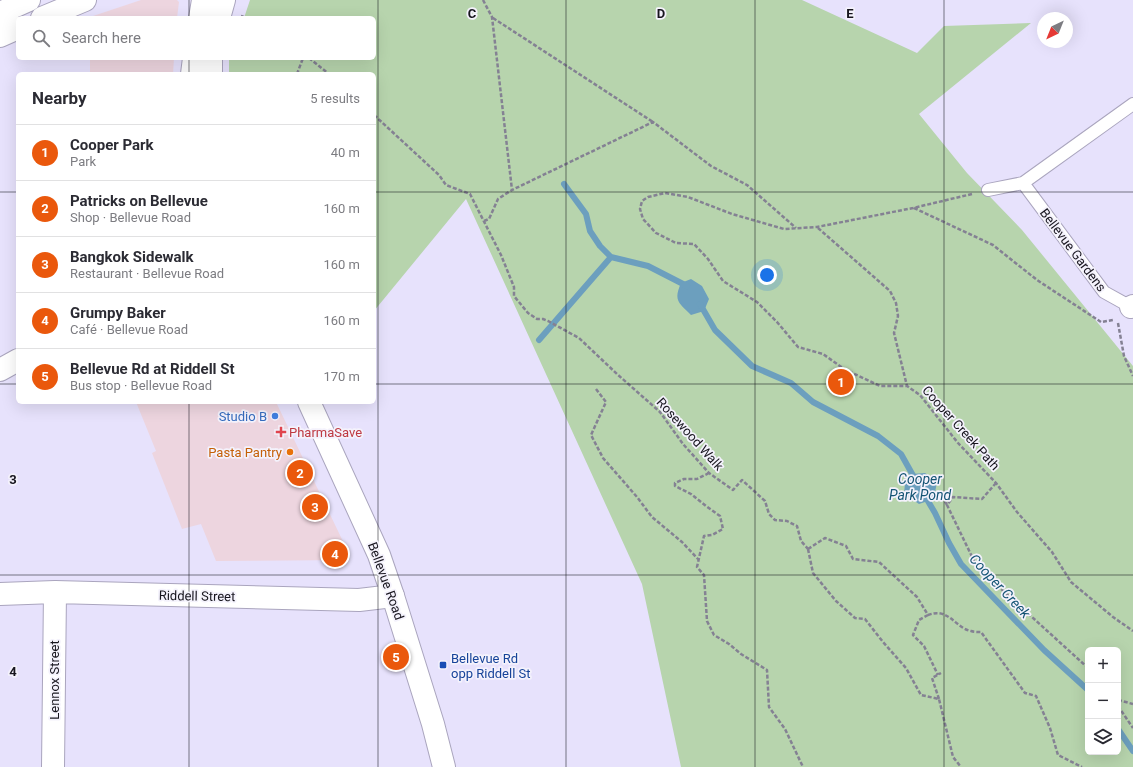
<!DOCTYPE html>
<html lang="en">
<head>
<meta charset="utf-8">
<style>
	:root { --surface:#fff; --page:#f7f7f7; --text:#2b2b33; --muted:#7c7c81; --line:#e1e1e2; --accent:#ea580c }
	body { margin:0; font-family:Roboto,sans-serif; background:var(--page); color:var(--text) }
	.controls { position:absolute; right:12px; bottom:12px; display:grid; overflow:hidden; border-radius:6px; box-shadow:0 4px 16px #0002 }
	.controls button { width:36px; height:36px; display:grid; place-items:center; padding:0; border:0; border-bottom:1px solid var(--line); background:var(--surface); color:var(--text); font:20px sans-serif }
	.compass { position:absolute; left:1037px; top:12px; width:36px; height:36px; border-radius:50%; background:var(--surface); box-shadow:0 4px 16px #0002; rotate:223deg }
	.you { position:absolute; left:767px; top:275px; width:14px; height:14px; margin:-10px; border:3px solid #fff; border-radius:50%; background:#1a73e8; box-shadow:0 0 0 6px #1a73e833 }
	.badge { display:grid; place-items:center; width:26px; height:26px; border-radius:50%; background:var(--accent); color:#fff; font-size:13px; font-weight:700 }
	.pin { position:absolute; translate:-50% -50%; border:2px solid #fff; box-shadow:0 1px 4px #0006 }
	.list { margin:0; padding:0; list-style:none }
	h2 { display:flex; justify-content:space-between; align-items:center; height:52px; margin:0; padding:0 16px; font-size:17px }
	h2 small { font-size:13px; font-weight:400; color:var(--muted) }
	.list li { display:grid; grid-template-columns:26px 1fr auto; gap:12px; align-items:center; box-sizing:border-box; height:56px; padding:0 16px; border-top:1px solid var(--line) }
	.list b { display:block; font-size:15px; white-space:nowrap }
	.list p { margin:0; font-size:13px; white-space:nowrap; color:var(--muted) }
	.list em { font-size:13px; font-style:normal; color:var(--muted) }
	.icon { flex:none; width:22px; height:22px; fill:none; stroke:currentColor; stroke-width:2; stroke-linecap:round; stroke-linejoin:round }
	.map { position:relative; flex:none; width:1133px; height:767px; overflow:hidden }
	.search { position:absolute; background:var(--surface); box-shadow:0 4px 16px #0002; left:16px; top:16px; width:360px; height:44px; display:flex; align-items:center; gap:10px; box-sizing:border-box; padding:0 14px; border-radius:6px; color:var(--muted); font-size:15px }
	.panel { position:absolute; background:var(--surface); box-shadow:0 4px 16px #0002; left:16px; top:72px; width:360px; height:332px; border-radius:6px }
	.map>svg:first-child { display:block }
</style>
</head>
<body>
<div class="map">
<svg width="1133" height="767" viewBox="0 0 1133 767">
	<rect width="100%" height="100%" fill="#e7e2fc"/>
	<path fill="#edd5df" d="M 141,0 L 177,0 L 179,2 L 177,18 L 90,18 L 90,17 Z
		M 90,58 L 174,58 L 173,74 L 90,74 Z
		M 136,402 L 276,402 L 350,556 L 349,560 L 216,561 L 201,524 L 182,529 L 152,453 L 156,451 Z"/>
	<path fill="#b7d4ad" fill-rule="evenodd" d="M 250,0 L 802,0 L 917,53 L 944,26 L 1031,23 L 919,114 L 967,173 L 1022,230 L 1133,366 L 1133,767 L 681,767 L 642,584 L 466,199 L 374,311 L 374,74 L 229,74 L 229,58 L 374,58 L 374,18 L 244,18 ZM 1088,650 L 1118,650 L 1118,752 L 1088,752 Z"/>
	<path fill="#6c9fbe" d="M 691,279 L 702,286 L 709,299 L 704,311 L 691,315 C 679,303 673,301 681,283 Z
		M 925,473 L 937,482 L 934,498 L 928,501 L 919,504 L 904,494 L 905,483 L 912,474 Z"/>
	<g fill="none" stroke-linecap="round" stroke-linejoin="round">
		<path stroke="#6c9fbe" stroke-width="6" d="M 564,184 L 586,214 L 590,231 L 600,246 L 611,257 L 648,266 L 687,286
			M 700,304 L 715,330 L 752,366 L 791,383 L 813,402 L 878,436 L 901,454 L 915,479
			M 539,340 L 611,257
			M 925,496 L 935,513 L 949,543 L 961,564 L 1044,650 L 1088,690
			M 1118,729 L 1133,751"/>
		<defs>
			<path id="service" d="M 1023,183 L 1104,292 L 1131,307
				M 988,190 L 1023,183 L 1133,104"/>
			<path id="minor" d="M 1131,307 L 1133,306
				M 0,370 L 18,360
				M 0,594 L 55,592 L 359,600 L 393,596
				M 53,767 L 55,592"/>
			<path id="tertiary" d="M 0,13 L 29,0
				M 42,18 L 85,0
				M 200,18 L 203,0
				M 219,18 L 224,0
				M 0,36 L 18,28
				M 192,74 L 194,58
				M 211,74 L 211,58
				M 309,402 L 379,555 L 393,596 L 433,724 L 444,767"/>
		</defs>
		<use href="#service" stroke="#aaa5be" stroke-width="14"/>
		<use href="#minor" stroke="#aaa5be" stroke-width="24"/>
		<use href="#tertiary" stroke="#aaa5be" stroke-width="24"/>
		<path stroke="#848193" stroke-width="2.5" stroke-dasharray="4 2" stroke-linecap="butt" d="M 483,0 L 492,17 L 512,190
			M 241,16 L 246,18
			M 493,18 L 653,122
			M 309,58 L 329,74
			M 297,74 L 303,58
			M 374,115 L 439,175 L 446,185 L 470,194 L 501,255 L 514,287 L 514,296 L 528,313 L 537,319 L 543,319 L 548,321 L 579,338 L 617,374 L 660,412 L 683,444 L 709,473 L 733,490 L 742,480 L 765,501 L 769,514 L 775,520 L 787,521 L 797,526 L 801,541 L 808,549
			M 972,194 L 913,208 L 817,227 L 784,229 L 732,214 L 688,197 L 665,193 L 648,197 L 642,201 L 640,209 L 643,219 L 656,233 L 676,243 L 694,244 L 708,259 L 723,281 L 757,302 L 777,322 L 798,347 L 823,354 L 844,369 L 880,386 L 907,386 L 920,395 L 958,443 L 996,483 L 1017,512 L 1052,552 L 1071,582 L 1113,617 L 1133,631
			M 914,208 L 993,245 L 1037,280 L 1101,322 L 1113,320
			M 484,221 L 489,219 L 498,199 L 512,190 L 653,122 L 711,166 L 747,185 L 796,228
			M 818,228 L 890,291 L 896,303 L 898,316 L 894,333 L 907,386
			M 1118,323 L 1124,356 L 1133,376
			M 596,389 L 606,402 L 591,435 L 603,458 L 637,497 L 652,517 L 682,542 L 698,559
			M 709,473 L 697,479 L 684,479 L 675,483 L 675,486 L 691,494 L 706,506 L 720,516 L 723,529 L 712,535 L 704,536 L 697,567 L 704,575 L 707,621 L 714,635 L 729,644 L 741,654 L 767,670 L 769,707 L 785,729 L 803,767
			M 996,483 L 982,499 L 953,497 L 947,505 L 977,567 L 1088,668
			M 939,491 L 947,505
			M 808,549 L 825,538 L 846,546 L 853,559 L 879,562 L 917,597 L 928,615 C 949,607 955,628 971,631 C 974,632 978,632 981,632 L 1025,693 L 1036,696 L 1050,728 L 1058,755 L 1082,767
			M 808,549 L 813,573 L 836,601 L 855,618 L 865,619 L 883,642 L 906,668 L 921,695 L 939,699 L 953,757 L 961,767
			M 928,615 L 919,620 L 913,635 L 924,646 L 938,675
			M 939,699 L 932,678 L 941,673
			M 1118,700 L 1133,704
			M 1118,706 L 1133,728"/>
		<use href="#service" stroke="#fff" stroke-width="12"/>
		<use href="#minor" stroke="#fff" stroke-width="22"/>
		<use href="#tertiary" stroke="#fff" stroke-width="22"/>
	</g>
	<path fill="none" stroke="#17151e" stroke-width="1" stroke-opacity="0.55" d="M 189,0 L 189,18M 378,0 L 378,767M 566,0 L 566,767M 755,0 L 755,767M 944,0 L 944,767M 189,58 L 189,74M 0,192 L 18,192M 374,192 L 1133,192M 0,384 L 18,384M 374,384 L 1133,384M 189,402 L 189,767M 0,575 L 1133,575"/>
	<circle fill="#3f7fe0" stroke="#f4f2fc" stroke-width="1.5" cx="275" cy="416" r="4"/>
	<path fill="#e0444e" stroke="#f4f2fc" stroke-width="1.5" d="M279 426h4v4h4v4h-4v4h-4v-4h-4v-4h4z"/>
	<circle fill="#e8710a" stroke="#f4f2fc" stroke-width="1.5" cx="290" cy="452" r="4"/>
	<rect fill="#1a4fb4" stroke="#f4f2fc" stroke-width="1.5" x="439" y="661" width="8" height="8" rx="2"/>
	<g text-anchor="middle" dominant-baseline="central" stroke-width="3.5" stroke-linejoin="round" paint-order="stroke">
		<g font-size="13" fill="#17151e" stroke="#f4f2fc">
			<text transform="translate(1073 250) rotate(53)">Bellevue Gardens</text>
			<text transform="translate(961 428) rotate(48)">Cooper Creek Path</text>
			<text transform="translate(690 434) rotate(48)">Rosewood Walk</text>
			<text transform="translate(386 581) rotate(70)">Bellevue Road</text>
			<text transform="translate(197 596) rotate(1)">Riddell Street</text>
			<text transform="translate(54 680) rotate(-90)">Lennox Street</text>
		</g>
		<g font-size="13" fill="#366cbe" stroke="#f4f2fc" text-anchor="end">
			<text x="267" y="416">Studio B</text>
		</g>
		<g font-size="13" fill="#be3a42" stroke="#f4f2fc" text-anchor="start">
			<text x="289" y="432">PharmaSave</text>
		</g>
		<g font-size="13" fill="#c56008" stroke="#f4f2fc" text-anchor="end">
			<text x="282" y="452">Pasta Pantry</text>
		</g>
		<g font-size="13" fill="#164399" stroke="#f4f2fc" text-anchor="start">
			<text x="451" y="658">Bellevue Rd<tspan x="451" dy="15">opp Riddell St</tspan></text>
		</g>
		<g font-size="14" font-style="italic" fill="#145474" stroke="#f4f2fc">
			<text x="920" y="479">Cooper<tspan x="920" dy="16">Park Pond</tspan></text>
			<text transform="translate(1000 586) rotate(47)">Cooper Creek</text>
		</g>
	</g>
	<g font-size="13" text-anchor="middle" font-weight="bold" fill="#17151e" stroke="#f4f2fc" stroke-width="3.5" stroke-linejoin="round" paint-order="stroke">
		<text x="472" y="18">C</text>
		<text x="661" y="18">D</text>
		<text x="850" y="18">E</text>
		<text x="13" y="484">3</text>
		<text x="13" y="676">4</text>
	</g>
</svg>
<div class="controls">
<button>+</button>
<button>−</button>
<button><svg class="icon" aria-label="layers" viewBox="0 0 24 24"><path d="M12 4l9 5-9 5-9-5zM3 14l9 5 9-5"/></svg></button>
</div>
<svg class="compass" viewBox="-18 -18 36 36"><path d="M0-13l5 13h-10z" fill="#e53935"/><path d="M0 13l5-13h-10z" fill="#7c7c81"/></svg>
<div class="you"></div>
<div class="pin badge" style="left:841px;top:382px">1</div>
<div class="pin badge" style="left:300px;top:473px">2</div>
<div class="pin badge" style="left:315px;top:507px">3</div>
<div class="pin badge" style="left:335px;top:554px">4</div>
<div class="pin badge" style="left:396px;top:657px">5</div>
<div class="search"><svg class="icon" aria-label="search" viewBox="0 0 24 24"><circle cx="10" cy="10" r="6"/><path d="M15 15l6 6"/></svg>Search here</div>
<section class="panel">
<h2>Nearby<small>5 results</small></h2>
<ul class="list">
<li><span class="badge">1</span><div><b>Cooper Park</b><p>Park</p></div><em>40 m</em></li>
<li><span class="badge">2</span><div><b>Patricks on Bellevue</b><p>Shop · Bellevue Road</p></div><em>160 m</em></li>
<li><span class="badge">3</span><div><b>Bangkok Sidewalk</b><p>Restaurant · Bellevue Road</p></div><em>160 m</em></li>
<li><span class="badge">4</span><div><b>Grumpy Baker</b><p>Café · Bellevue Road</p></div><em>160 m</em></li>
<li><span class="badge">5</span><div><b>Bellevue Rd at Riddell St</b><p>Bus stop · Bellevue Road</p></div><em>170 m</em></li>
</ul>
</section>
</div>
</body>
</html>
